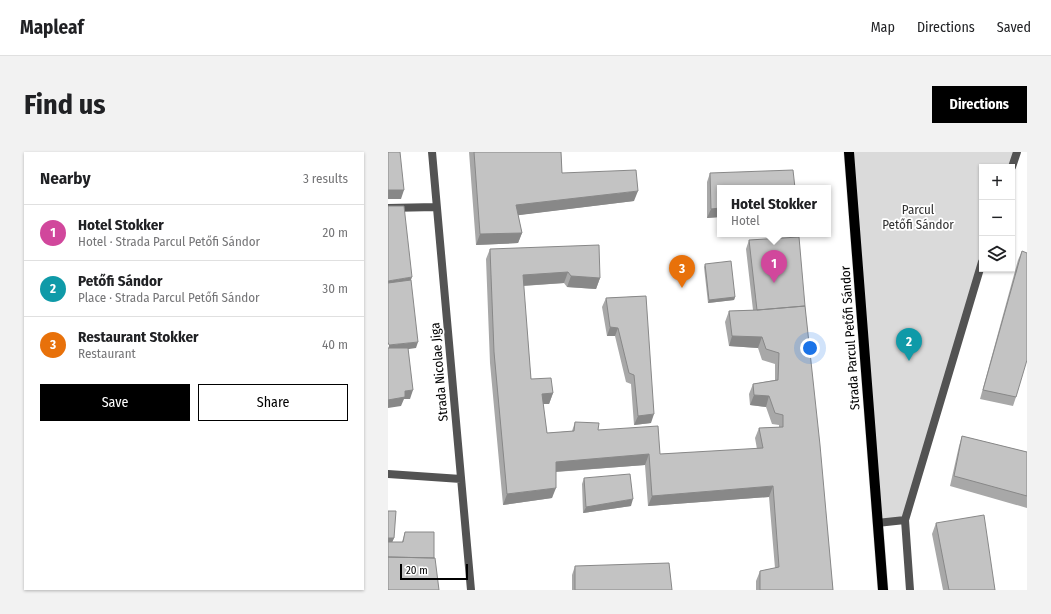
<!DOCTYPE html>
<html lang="en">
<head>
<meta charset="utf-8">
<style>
	:root { --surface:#fff; --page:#f2f2f2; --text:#202124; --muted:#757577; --line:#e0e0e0; --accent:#000 }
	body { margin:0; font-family:"Fira Sans Condensed",sans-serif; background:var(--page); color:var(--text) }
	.controls { position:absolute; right:12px; top:12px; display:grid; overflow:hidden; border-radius:0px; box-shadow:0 1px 3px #0004 }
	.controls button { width:36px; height:36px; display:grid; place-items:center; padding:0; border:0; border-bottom:1px solid var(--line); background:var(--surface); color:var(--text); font:20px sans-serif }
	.scale { position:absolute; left:12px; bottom:10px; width:68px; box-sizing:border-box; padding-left:4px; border:2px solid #000; border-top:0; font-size:11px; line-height:14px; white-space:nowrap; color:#000; -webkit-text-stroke:3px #fff; paint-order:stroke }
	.you { position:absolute; left:422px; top:196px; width:14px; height:14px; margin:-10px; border:3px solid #fff; border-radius:50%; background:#1a73e8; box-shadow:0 0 0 6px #1a73e833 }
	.badge { display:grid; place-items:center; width:26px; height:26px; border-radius:50%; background:var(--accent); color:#fff; font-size:13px; font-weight:700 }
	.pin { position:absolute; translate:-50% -33px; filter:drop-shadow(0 1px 2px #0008) }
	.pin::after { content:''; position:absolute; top:21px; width:14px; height:12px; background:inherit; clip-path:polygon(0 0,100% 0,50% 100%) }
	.popup { position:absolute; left:329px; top:33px; width:114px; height:52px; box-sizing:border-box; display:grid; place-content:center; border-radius:0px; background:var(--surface); filter:drop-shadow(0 1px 3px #0005); font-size:13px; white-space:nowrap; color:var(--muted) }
	.popup b { font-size:15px; color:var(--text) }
	.popup::after { content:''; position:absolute; left:50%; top:100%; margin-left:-8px; border:8px solid transparent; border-top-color:var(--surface) }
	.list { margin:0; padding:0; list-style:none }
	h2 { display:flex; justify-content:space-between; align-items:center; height:52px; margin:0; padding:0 16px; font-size:17px }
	h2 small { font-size:13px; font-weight:400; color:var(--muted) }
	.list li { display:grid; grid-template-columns:26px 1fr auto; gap:12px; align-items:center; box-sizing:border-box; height:56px; padding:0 16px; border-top:1px solid var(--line) }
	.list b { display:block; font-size:15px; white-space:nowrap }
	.list p { margin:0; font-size:13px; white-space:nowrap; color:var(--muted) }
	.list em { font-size:13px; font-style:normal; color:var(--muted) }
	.actions { display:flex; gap:8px; padding:12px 16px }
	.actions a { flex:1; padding:9px 0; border:1px solid var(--accent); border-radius:0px; text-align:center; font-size:14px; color:var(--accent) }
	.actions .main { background:var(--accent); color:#fff }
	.icon { flex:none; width:22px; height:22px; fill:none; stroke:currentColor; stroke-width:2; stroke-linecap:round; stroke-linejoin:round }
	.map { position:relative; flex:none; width:639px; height:438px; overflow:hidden; border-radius:0px }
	header { display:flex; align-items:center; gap:24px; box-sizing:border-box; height:56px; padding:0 20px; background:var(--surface); border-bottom:1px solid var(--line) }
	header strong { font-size:19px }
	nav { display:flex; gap:22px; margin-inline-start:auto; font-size:14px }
	.intro { display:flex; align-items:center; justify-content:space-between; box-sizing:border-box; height:96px; padding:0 24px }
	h1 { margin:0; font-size:28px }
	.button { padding:10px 18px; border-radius:0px; background:var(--accent); color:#fff; font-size:14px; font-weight:700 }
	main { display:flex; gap:24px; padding:0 24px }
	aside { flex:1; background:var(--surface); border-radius:0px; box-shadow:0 1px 3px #0004 }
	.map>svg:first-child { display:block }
</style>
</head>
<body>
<header>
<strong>Mapleaf</strong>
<nav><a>Map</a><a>Directions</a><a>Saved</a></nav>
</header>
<div class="intro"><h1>Find us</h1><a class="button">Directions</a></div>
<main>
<aside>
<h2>Nearby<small>3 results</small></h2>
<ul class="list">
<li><span class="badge" style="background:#d1479c">1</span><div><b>Hotel Stokker</b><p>Hotel · Strada Parcul Petőfi Sándor</p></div><em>20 m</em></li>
<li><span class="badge" style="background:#0f9aa8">2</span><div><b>Petőfi Sándor</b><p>Place · Strada Parcul Petőfi Sándor</p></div><em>30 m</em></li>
<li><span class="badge" style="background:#e8710a">3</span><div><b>Restaurant Stokker</b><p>Restaurant</p></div><em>40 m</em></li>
</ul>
<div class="actions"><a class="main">Save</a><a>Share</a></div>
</aside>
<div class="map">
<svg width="639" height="438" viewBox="0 0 639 438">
	<rect width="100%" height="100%" fill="#fff"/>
	<path fill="#dadada" d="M 460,0 L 630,0 L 624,21 L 624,15 L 594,15 L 594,117 L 517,368 L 489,371 Z"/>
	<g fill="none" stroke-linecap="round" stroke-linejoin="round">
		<defs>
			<path id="primary" d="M 461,0 L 495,438"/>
		</defs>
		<use href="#primary" stroke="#dbdbdb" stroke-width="11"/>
		<path stroke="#535353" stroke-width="8" d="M 44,0 L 83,438
			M 624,15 L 629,0
			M 0,56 L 48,55
			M 0,322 L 73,327
			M 517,368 L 522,438
			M 489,371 L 517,368 L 594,110"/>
		<use href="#primary" stroke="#000" stroke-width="10"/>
	</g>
	<path fill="#a8a8a8" d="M 81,0 L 173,0 L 174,21 L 246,49 L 130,63 L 134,81 L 130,91 L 88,93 Z
		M 322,21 L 332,36 L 332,65 L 319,66 L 319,30 Z
		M 361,88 L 417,154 L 445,438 L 368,438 L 368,429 L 372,419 L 387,416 L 381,345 L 260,354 L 257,313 L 168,320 L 164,346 L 115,353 L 102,211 L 98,107 L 102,97 L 212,126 L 208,137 L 179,135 L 176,131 L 135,134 L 143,227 L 165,241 L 161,252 L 155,252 L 159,281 L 184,279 L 187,270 L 272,302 L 369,297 L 367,286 L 371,276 L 391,275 L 391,273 L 384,272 L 378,255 L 362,253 L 361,242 L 365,232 L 387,228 L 387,212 L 374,208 L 370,196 L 341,194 L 337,170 L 341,159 L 365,158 L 358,97 Z
		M 634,99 L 628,245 L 625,254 L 592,247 L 630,108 Z
		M 317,112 L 347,145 L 346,148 L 320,151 L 316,115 Z
		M 258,144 L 263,271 L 246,273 L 243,232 L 238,230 L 227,184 L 219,184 L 214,155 L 218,146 Z
		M 574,284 L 639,300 L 639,356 L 562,334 L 571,294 Z
		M 196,326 L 243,354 L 195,361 L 194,332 Z
		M 0,359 L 6,386 L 4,390 L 14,390 L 17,380 L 46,406 L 0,438 Z
		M 548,371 L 607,438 L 555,438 L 544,382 Z
		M 187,414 L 284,438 L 184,438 L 184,423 Z"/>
	<path fill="#888" d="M 0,38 L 16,38 L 13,47 L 0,47 Z
		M 250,39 L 246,49 L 124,64 L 128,53 Z
		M 332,56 L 332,65 L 319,66 L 323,57 Z
		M 134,81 L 130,91 L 88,93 L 92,82 Z
		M 374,82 L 390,82 L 373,84 Z
		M 180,120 L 176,131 L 131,134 L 135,123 Z
		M 183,124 L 212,126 L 208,137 L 179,135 Z
		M 24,125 L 21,134 L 0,137 L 0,129 Z
		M 347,145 L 346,148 L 320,151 L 321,148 Z
		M 222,175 L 230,176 L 227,184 L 219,184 Z
		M 344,184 L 374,185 L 370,196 L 341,194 Z
		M 30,190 L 28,196 L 0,200 L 1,193 Z
		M 25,238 L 22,247 L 16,247 L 13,254 L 0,256 L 0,248 L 17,239 Z
		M 165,241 L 161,252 L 150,252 L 154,242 Z
		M 366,243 L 381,244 L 378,255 L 362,253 Z
		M 266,262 L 263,271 L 246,273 L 250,264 Z
		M 261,302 L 257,313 L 164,320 L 168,310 Z
		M 385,334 L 381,345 L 260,354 L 264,344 Z
		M 168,336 L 164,346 L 115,353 L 119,342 Z
		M 245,347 L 243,354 L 195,361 L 198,355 Z
		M 0,386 L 6,386 L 3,393 L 0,393 Z"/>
	<path fill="#c3c3c3" stroke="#888" d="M 0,0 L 12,0 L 16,38 L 0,38 Z
		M 86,0 L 173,0 L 174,21 L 248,18 L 250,39 L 128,53 L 134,81 L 92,82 Z
		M 405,18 L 407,36 L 332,36 L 332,56 L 323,57 L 322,21 Z
		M 0,54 L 16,54 L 24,125 L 0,129 Z
		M 411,85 L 417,154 L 369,158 L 361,88 Z
		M 211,93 L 212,126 L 183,124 L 180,120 L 135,123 L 143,227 L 163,226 L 165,241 L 154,242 L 159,281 L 186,279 L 187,270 L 211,271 L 210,278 L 270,274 L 272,302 L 375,296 L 371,276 L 395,275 L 395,263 L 387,261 L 381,244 L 366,243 L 365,232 L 390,228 L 391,201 L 378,197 L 374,185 L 344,184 L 341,159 L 370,158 L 417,154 L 432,293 L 445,438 L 372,438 L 372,419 L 391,415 L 385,334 L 264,344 L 261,302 L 168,310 L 168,336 L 119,342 L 106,200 L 102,97 Z
		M 634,99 L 639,101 L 639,208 L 628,245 L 595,238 Z
		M 343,109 L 347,145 L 321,148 L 317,112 Z
		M 23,128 L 30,190 L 1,193 L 0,190 L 0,131 Z
		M 258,144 L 266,262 L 250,264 L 246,223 L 241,221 L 230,176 L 222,175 L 218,146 Z
		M 0,196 L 20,196 L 25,238 L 17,239 L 17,245 L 0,248 Z
		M 574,284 L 639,300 L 639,344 L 566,324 Z
		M 242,322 L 245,347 L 198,355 L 196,326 Z
		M 0,359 L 8,359 L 6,386 L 0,386 Z
		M 596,363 L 607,438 L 561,438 L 548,371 Z
		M 17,380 L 46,380 L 46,406 L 0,405 L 0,390 L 15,390 Z
		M 0,405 L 47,406 L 51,438 L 0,438 Z
		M 281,411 L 284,438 L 187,438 L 187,414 Z"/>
	<g text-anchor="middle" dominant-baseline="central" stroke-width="3.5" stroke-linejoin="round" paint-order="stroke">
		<g font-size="13" fill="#313131" stroke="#fff">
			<text x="530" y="57">Parcul<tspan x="530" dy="15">Petőfi Sándor</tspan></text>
		</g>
		<g font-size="13" fill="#000" stroke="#fff">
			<text transform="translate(462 186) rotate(-94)">Strada Parcul Petőfi Sándor</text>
			<text transform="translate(51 220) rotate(-95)">Strada Nicolae Jiga</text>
		</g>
	</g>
</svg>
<div class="controls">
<button>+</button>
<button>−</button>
<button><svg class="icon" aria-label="layers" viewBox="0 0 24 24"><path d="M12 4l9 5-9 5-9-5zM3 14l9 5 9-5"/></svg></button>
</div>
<div class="scale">20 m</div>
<div class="you"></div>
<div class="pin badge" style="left:386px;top:131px;background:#d1479c">1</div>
<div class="popup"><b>Hotel Stokker</b>Hotel</div>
<div class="pin badge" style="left:521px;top:209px;background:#0f9aa8">2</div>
<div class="pin badge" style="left:294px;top:136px;background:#e8710a">3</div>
</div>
</main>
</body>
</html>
